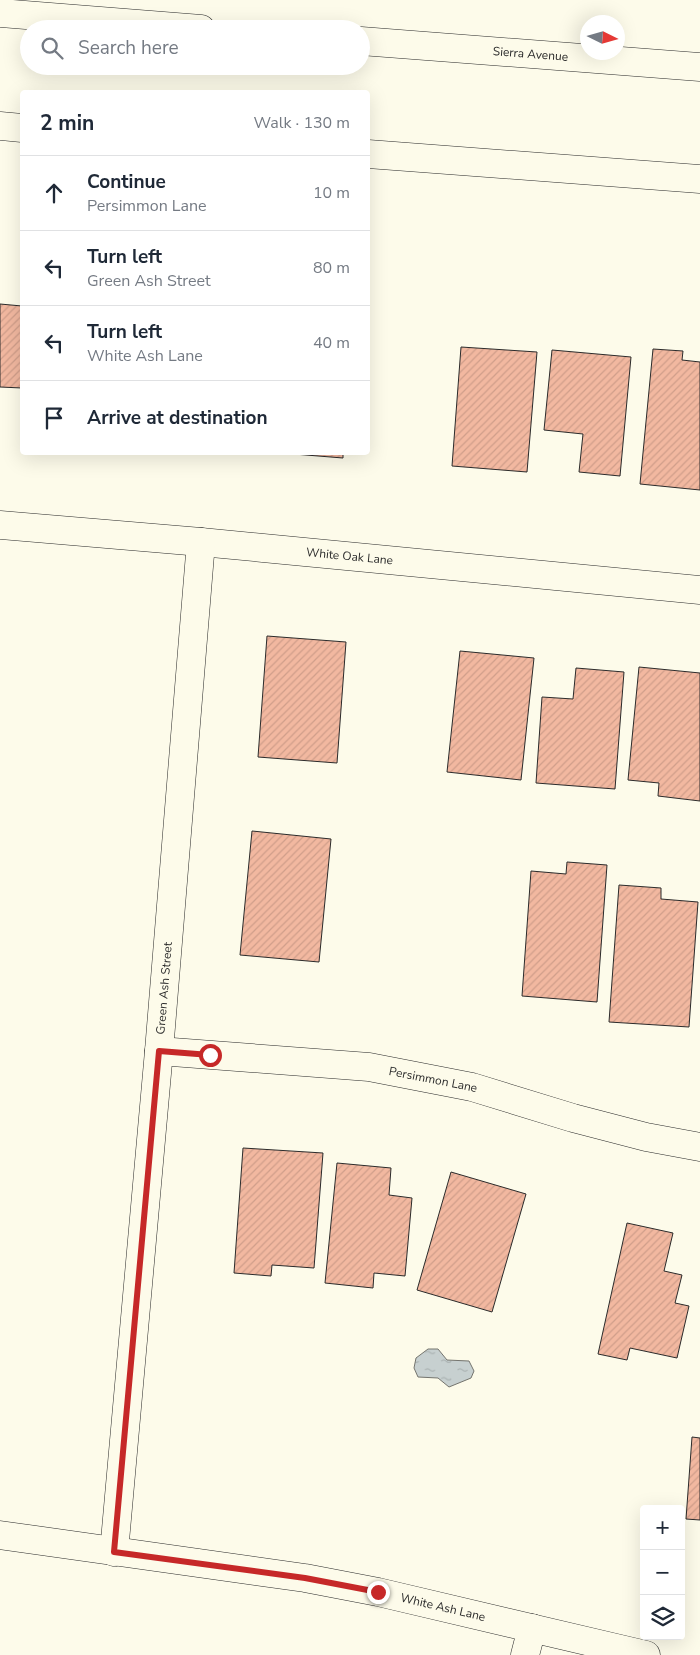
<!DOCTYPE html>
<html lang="en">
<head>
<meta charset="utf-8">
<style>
	:root { --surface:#fff; --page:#f2f2f3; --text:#1f2937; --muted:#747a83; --line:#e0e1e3 }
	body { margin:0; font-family:"Nunito Sans",sans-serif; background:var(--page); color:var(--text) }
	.controls { position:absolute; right:15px; bottom:15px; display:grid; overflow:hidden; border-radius:5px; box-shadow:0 5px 20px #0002 }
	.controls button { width:45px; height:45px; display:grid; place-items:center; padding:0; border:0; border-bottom:1px solid var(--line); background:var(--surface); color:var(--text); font:25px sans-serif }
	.compass { position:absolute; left:580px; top:15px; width:45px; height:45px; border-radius:50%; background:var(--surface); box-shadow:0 5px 20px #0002; rotate:95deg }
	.stop { position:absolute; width:15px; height:15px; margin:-11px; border:4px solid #c62828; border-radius:50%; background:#fff }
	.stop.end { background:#c62828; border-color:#fff; box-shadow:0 1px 5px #0008 }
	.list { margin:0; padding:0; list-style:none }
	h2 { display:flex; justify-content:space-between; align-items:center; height:65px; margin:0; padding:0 20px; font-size:21px }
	h2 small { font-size:16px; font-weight:400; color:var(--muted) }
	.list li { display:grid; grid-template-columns:32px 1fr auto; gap:15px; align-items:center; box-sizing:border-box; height:75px; padding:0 20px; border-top:1px solid var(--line) }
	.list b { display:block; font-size:19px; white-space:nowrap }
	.list p { margin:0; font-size:16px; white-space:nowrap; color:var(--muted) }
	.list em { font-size:16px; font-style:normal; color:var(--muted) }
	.icon { flex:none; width:28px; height:28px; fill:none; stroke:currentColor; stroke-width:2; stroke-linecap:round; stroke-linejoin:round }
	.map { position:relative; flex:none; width:700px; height:1655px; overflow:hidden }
	.search { position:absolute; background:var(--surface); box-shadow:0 5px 20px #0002; left:20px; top:20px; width:350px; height:55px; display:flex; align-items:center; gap:12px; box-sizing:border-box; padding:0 18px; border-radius:28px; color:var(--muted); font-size:19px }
	.panel { position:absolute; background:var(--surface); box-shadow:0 5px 20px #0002; left:20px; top:90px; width:350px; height:365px; border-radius:5px }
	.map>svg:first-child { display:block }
</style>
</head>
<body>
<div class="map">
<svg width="700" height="1655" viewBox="0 0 700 1655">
	<defs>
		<pattern id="water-ripples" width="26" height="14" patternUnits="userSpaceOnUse" patternTransform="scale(1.25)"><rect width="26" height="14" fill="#c7d0d0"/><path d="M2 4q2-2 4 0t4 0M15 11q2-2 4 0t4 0" fill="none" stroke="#abb3b3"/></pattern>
		<pattern id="building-hatch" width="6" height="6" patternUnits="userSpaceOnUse" patternTransform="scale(1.25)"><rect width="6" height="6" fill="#f2b8a0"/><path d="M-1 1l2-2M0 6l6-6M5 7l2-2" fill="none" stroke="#d09e8a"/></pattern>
	</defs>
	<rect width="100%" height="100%" fill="#fdfbea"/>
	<path fill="url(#water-ripples)" stroke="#74746e" d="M 428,1349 L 438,1349 L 447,1360 L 469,1361 L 474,1371 L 471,1378 L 449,1387 L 438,1378 L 418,1377 L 414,1368 L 416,1358 Z"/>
	<path fill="url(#building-hatch)" stroke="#2b2b2b" d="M 0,304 L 22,306 L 22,388 L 0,387 Z
		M 461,347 L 537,352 L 527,472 L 452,466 Z
		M 653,349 L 683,351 L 682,360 L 700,362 L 700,490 L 640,484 Z
		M 552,350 L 631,357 L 620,476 L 579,472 L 583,434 L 544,430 Z
		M 269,452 L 343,452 L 343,458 Z
		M 267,636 L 346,642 L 337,763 L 258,757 Z
		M 460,651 L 534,658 L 521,780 L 447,772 Z
		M 639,667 L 700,673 L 700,801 L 658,796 L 659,783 L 628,780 Z
		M 576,668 L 624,672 L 615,789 L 536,783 L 542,697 L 573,699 Z
		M 252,831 L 331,839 L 319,962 L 240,955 Z
		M 567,862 L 607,865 L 597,1002 L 522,996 L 531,871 L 566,874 Z
		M 619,885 L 661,888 L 661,899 L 698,902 L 689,1027 L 609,1022 Z
		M 243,1148 L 323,1153 L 314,1268 L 272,1265 L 271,1276 L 234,1273 Z
		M 337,1163 L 391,1168 L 389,1195 L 412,1198 L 405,1276 L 374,1273 L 373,1288 L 325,1283 Z
		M 451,1172 L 526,1194 L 492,1312 L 417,1290 Z
		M 627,1223 L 673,1233 L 664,1271 L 682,1275 L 675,1303 L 689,1306 L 677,1358 L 630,1348 L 627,1360 L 598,1354 Z
		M 692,1437 L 700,1438 L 700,1520 L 686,1519 Z"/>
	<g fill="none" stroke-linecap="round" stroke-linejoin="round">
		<defs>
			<g id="minor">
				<path id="s1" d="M 0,525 L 201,542 L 700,590"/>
				<path id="s2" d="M 159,1051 L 369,1067 L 472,1087 L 573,1118 L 646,1137 L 700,1147"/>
				<path id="s3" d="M 0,1535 L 305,1578 L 378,1592 L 646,1655"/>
				<path id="s4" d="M 114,1552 L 159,1051 L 201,542"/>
				<path d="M 525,1655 L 532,1628"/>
			</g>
			<g id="major">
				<path d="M 0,13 L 201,29"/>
				<path id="s5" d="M 361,41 L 700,67"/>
				<path d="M 0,126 L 22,128"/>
				<path d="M 368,154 L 700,179"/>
			</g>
		</defs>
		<use href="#minor" stroke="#2b2b2b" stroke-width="29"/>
		<use href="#major" stroke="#2b2b2b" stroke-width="29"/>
		<use href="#minor" stroke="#fdfbea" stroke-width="28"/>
		<use href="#major" stroke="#fdfbea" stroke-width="28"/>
	</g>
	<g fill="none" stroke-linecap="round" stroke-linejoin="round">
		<path stroke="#c62828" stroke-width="6" d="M 210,1055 L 159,1051 L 114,1552 L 305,1578 L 378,1592"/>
	</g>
	<g text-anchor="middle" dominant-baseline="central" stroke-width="4" stroke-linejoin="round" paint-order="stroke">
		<g font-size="12" fill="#2b2b2b" stroke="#fdfbea">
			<text stroke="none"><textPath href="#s5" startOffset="170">Sierra Avenue</textPath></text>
			<text stroke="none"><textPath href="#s1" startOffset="351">White Oak Lane</textPath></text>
			<text stroke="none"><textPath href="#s4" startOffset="566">Green Ash Street</textPath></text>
			<text stroke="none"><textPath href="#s2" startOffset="276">Persimmon Lane</textPath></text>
			<text stroke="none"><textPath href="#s3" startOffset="449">White Ash Lane</textPath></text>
		</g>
	</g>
</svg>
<div class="controls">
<button>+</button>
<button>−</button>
<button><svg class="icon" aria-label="layers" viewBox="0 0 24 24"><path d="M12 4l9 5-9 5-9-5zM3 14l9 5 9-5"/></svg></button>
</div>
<svg class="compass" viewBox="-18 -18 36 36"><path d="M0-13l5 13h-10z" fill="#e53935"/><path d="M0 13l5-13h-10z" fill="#747a83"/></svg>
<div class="stop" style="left:210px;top:1055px"></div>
<div class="stop end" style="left:378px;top:1592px"></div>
<div class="search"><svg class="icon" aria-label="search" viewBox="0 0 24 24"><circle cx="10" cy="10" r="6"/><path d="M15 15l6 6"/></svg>Search here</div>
<section class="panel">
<h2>2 min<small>Walk · 130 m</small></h2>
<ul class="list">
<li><svg class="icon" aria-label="ahead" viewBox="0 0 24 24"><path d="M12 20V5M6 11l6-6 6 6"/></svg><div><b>Continue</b><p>Persimmon Lane</p></div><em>10 m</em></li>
<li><svg class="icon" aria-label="left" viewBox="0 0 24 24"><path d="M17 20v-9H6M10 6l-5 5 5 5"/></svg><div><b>Turn left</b><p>Green Ash Street</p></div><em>80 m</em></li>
<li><svg class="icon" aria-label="left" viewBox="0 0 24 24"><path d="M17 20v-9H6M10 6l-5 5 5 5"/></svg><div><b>Turn left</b><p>White Ash Lane</p></div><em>40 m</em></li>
<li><svg class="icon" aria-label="arrive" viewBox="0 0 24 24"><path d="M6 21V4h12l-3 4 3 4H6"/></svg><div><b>Arrive at destination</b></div></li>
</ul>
</section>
</div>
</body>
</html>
